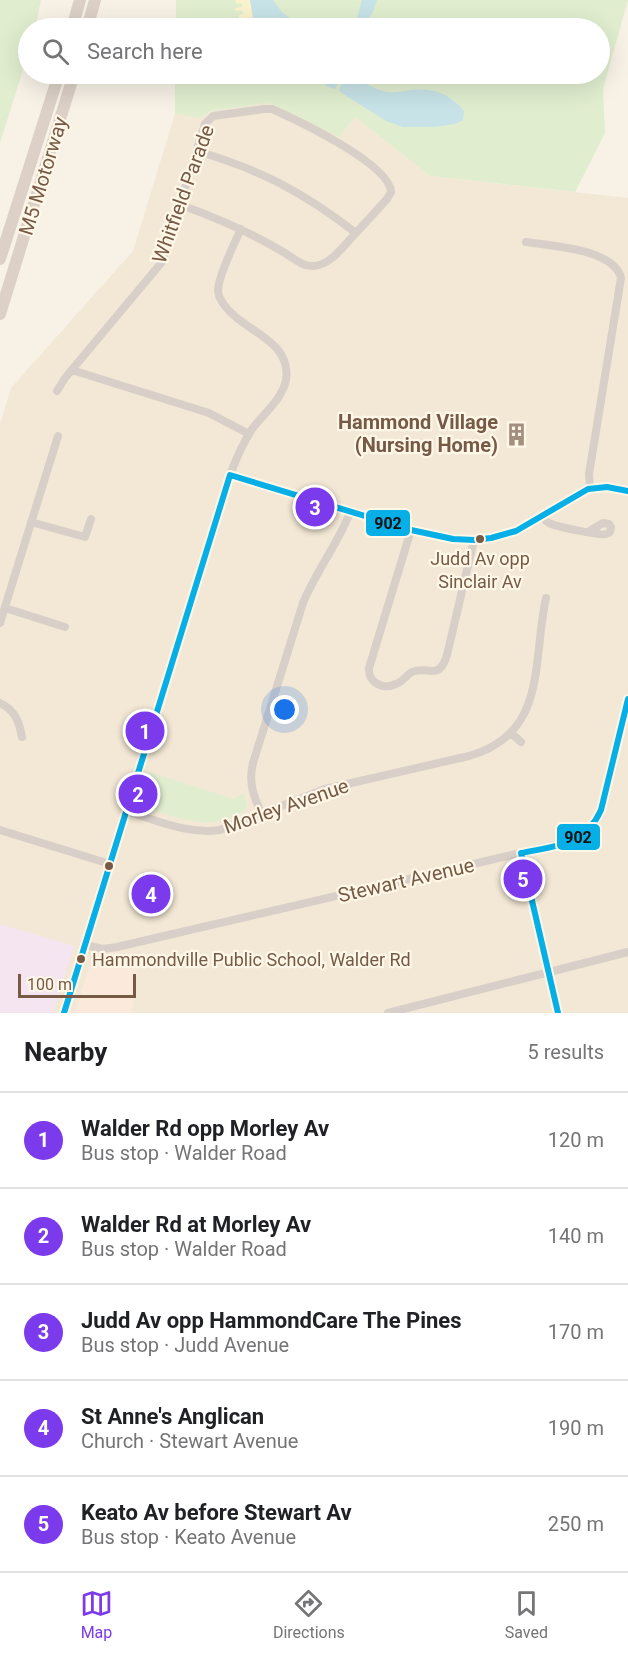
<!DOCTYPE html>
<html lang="en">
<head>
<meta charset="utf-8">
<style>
	:root { --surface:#fff; --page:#f6f6f6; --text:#202124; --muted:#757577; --line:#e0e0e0; --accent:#7c3aed }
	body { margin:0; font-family:Roboto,sans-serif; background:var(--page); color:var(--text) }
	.scale { position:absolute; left:18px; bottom:15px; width:118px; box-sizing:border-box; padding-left:6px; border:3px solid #765a45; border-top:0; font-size:16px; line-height:21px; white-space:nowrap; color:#765a45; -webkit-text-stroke:4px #fff7e7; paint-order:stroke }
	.you { position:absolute; left:285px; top:710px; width:21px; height:21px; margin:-15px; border:4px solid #fff; border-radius:50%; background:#1a73e8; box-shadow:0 0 0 9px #1a73e833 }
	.badge { display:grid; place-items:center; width:39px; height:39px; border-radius:50%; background:var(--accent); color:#fff; font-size:20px; font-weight:700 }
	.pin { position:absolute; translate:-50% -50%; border:3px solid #fff; box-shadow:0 2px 6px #0006 }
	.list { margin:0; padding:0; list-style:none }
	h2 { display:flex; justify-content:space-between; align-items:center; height:78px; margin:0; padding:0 24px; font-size:26px }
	h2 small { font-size:20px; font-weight:400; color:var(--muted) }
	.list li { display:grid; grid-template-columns:39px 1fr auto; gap:18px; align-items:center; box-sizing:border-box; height:96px; padding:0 24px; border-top:2px solid var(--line) }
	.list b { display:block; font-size:22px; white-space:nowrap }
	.list p { margin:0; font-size:20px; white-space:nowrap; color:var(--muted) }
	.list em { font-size:20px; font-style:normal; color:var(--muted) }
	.icon { flex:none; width:33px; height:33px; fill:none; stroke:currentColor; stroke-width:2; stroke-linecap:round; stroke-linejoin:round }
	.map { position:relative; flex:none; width:628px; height:1013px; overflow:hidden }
	.search { position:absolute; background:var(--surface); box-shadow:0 6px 24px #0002; left:18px; right:18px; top:18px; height:66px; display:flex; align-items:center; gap:15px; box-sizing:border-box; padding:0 21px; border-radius:33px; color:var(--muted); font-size:22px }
	.sheet { height:558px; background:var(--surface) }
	nav { display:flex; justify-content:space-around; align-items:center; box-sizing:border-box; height:84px; border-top:2px solid var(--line); background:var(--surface); font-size:16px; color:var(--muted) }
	nav a { display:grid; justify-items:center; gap:3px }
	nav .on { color:var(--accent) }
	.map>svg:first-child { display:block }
</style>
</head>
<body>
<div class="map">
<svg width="628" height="1013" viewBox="0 0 628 1013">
	<rect width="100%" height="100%" fill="#f7f1e6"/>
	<path fill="#f3e8d5" d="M 269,103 L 339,136 L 355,117 L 430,176 L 628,198 L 628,1013 L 0,1013 L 0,424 L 11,388 L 133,251 L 175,114 L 200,118 L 211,111 Z"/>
	<path fill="#fbe9db" d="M 138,955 L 132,1013 L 75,1013 L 89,967 Z"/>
	<path fill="#f4e5f1" d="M 0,924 L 74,946 L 53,1013 L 0,1013 Z"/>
	<path fill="#e0eecf" d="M 0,0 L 41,0 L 35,28 L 28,28 L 28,54 L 0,143 Z
		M 176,0 L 628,0 L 603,89 L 605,133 L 575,192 L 430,176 L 355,117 L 339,137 L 269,103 L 211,111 L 200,118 L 175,114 L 175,74 L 600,74 L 600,28 L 176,28 Z
		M 149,772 L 234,799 L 244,792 L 247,807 C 242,814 235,817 227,819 C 201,828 177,817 152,810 C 136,802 146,785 149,772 Z"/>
	<path fill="#fbf3cd" d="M 250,0 L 254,28 L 247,28 L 247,21 L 244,22 L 239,18 L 239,15 L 243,14 L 243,12 L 241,10 L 236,11 L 235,8 L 241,7 L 243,5 L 241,3 L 237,4 L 235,0 Z"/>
	<path fill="#c7e3e7" d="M 250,0 L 273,0 L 282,12 L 298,24 L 301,28 L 255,28 Z
		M 362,0 L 377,0 L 373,12 L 362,28 L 346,28 L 357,18 Z
		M 248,74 L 342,74 L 335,89 L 326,86 L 317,76 L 288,77 L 278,81 Z
		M 343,81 C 350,82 359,81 366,84 C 374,87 379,91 388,92 C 395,93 403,91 411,90 C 436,88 447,93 464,111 L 463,120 L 455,124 L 434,127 L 403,127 L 386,121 L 340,92 L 339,90 Z"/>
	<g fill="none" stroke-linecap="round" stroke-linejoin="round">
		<path stroke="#d8cfc8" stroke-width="8" d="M 181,205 C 217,218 252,233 285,253 C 293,258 303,267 314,266 C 331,265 345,244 356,233 C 303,192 261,170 197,151
			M 526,242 C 552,246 614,249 621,278 L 589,474 L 590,488
			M 72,370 L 209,413 L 249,434
			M 57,391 L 65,378 L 162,262 L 205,124 L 213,116 L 264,109 L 272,109 C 297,120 390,164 391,192 L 387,199 L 356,233
			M 230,475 L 411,530 L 453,539 L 474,540 L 491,538 L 516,531 L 588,489 L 607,487 L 628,491
			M 542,517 C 543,518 547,522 549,523 C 554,526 601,536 606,534 C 608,534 609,533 610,532 L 611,527 L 609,524 L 603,523 L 588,532
			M 31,522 L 85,537 L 91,519
			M 411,530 L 369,668 C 368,683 383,690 396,684 C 403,682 406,675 412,672 C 427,665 439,682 447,655 L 474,540
			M 5,608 L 65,627
			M 0,623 L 58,436
			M 0,703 C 15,710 19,721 22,737
			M 511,733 L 521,742
			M 126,811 C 156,820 188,835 220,830 L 325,789 L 469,756 C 548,734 532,661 546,598
			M 262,815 C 254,797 248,783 253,763 L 303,603 C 316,571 338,544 350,512
			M 0,830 L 110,864
			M 521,853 L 558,1013
			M 85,945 L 103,949 L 117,947 L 576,840 L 591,830 L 600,815 L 628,699
			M 64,1013 L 230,475 C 236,459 243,443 252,429 C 263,414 282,400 286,380 C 292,340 244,332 225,306 C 221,301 218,296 218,290 C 219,274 234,244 241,229
			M 388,1013 L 628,952"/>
		<path stroke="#dcd0c7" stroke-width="12" d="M 72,28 L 80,0
			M 87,28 L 95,0
			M 0,259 L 59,74
			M 0,314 L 74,74"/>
		<defs>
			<path id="bus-1" d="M 230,475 L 411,530 L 453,539 L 474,540 L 491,538 L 516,531 L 588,489 L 607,487 L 628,491
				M 521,853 C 555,846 585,846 601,810 L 628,699
				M 521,853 L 558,1013
				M 64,1013 L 230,475"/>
		</defs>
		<use href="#bus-1" stroke="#fff7e7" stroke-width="10"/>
		<use href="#bus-1" stroke="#06b0e6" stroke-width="6"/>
	</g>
	<defs>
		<symbol id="building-bare" viewBox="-9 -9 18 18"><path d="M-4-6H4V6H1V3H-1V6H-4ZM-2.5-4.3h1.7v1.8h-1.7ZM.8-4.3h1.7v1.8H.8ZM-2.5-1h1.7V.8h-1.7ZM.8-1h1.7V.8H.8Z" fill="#a38f7d" stroke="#fff7e7" stroke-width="2.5" paint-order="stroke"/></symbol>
	</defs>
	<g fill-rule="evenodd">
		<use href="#building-bare" x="500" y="418" width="33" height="33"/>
	</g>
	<g fill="#765a45" stroke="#fff7e7" stroke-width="2">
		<circle cx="480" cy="539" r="5"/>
		<circle cx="109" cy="866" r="5"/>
		<circle cx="81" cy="959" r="5"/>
	</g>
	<g text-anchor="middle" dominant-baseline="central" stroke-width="4.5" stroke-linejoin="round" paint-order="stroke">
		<g font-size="18" fill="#765a45" stroke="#fff7e7">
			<text x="480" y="558">Judd Av opp<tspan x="480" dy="23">Sinclair Av</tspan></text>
			<text x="92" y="959" text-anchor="start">Hammondville Public School, Walder Rd</text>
		</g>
		<g font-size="20" fill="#765a45" stroke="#fff7e7">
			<text transform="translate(43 176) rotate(-73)">M5 Motorway</text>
			<text transform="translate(183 194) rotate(-70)">Whitfield Parade</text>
			<text transform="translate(286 806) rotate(-19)">Morley Avenue</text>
			<text transform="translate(406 880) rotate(-13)">Stewart Avenue</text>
		</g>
		<g font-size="20" font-weight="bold" fill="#765a45" stroke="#fff7e7" text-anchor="end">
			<text x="498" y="422">Hammond Village<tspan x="498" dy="23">(Nursing Home)</tspan></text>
		</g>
	</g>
	<g stroke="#fff7e7" stroke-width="2">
		<rect x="365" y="509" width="46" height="28" rx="6" fill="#06b0e6"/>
		<rect x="556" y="823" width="45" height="28" rx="6" fill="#06b0e6"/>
	</g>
	<g font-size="16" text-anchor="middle" font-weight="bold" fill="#111">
		<text x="388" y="529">902</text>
		<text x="578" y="843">902</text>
	</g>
</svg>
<div class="scale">100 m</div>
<div class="you"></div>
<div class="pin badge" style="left:145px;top:731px">1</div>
<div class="pin badge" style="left:138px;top:794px">2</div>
<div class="pin badge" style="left:315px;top:507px">3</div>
<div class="pin badge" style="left:151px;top:894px">4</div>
<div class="pin badge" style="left:523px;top:879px">5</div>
<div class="search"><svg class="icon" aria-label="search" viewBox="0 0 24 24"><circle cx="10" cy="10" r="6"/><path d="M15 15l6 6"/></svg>Search here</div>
</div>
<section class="sheet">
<h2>Nearby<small>5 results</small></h2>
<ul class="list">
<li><span class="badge">1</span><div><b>Walder Rd opp Morley Av</b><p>Bus stop · Walder Road</p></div><em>120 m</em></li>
<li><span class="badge">2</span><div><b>Walder Rd at Morley Av</b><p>Bus stop · Walder Road</p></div><em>140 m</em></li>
<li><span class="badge">3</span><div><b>Judd Av opp HammondCare The Pines</b><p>Bus stop · Judd Avenue</p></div><em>170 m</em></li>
<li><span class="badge">4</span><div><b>St Anne's Anglican</b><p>Church · Stewart Avenue</p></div><em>190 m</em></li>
<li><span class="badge">5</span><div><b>Keato Av before Stewart Av</b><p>Bus stop · Keato Avenue</p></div><em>250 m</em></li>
</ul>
</section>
<nav>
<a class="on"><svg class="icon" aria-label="map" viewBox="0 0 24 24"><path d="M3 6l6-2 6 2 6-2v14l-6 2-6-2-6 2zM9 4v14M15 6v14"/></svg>Map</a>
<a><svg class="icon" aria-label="directions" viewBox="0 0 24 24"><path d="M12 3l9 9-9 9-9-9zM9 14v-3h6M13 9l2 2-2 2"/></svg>Directions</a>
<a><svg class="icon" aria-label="saved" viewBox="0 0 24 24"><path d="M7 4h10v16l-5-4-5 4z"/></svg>Saved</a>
</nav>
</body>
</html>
